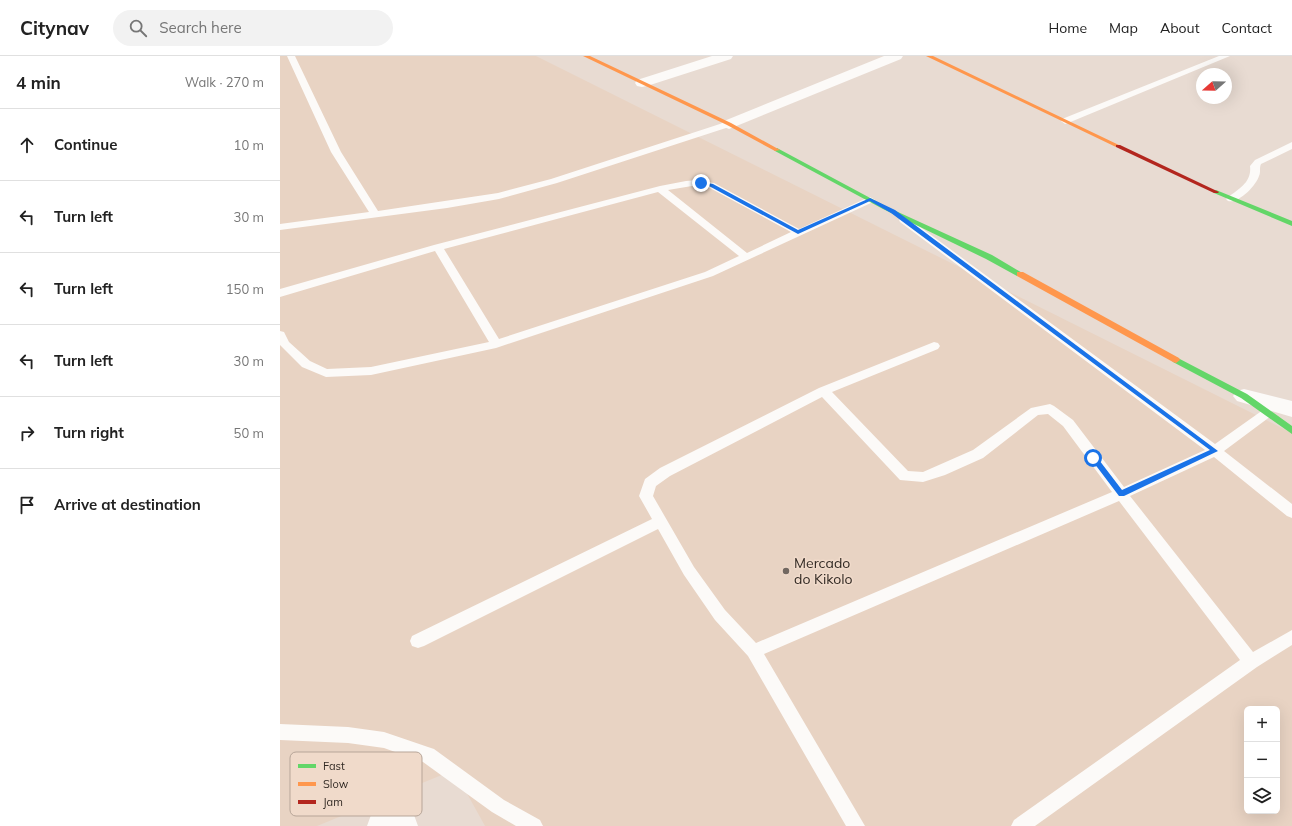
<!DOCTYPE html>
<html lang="en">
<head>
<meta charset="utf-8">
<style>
	:root { --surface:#fff; --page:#f2f2f2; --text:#222; --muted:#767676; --line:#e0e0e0 }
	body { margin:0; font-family:Mulish,sans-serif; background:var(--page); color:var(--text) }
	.controls { position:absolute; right:12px; bottom:12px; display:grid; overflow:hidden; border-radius:6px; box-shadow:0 4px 16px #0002 }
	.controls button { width:36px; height:36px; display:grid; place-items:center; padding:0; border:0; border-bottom:1px solid var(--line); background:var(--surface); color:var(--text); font:20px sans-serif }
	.compass { position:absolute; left:916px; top:12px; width:36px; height:36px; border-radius:50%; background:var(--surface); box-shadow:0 4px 16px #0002; rotate:250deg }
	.stop { position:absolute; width:12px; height:12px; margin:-9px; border:3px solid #1a73e8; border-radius:50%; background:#fff }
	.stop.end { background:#1a73e8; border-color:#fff; box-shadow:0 1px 4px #0008 }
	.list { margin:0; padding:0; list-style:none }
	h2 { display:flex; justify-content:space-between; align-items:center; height:52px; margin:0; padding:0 16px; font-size:17px }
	h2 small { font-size:13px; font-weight:400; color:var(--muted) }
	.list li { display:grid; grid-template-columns:26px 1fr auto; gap:12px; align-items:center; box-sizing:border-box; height:72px; padding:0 16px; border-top:1px solid var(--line) }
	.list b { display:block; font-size:15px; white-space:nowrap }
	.list em { font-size:13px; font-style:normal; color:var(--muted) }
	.icon { flex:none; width:22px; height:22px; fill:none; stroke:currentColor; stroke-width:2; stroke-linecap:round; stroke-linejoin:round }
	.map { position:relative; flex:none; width:1012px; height:770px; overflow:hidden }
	header { display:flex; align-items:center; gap:24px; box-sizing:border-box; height:56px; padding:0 20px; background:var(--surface); border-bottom:1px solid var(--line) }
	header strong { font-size:19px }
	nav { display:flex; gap:22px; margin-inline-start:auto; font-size:14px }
	.search { width:280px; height:36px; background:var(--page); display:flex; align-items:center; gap:10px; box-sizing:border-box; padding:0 14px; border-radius:22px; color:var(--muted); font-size:15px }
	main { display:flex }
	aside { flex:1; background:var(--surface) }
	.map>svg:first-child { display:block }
</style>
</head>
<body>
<header>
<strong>Citynav</strong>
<div class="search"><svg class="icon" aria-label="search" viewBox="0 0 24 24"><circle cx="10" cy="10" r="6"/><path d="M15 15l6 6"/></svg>Search here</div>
<nav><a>Home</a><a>Map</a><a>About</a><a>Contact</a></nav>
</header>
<main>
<aside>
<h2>4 min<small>Walk · 270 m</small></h2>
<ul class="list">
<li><svg class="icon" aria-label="ahead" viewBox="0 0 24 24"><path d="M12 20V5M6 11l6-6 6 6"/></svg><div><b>Continue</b></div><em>10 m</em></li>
<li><svg class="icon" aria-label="left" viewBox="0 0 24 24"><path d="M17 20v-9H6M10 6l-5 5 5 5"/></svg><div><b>Turn left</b></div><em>30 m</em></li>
<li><svg class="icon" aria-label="left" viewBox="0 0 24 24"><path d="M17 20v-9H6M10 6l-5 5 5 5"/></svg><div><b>Turn left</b></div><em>150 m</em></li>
<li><svg class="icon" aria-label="left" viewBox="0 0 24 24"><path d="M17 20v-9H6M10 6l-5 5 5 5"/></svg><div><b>Turn left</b></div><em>30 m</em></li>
<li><svg class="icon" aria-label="right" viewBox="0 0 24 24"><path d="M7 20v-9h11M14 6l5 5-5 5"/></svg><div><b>Turn right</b></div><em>50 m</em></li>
<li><svg class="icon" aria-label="arrive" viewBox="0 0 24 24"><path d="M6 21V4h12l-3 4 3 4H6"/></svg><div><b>Arrive at destination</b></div></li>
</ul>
</aside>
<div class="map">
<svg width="1012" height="770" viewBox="0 0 1012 770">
	<rect width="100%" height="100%" fill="#e8dbd2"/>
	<path fill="#e8d3c3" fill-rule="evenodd" d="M 0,0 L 256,0 L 1012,377 L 1012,770 L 205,770 L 174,714 L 37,770 L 0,770 ZM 967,653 L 997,653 L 997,755 L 967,755 Z"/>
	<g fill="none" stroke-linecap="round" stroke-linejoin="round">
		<path fill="#fcfaf8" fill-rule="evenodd" d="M 7,0 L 15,0 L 61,96 L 98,155 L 218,137 L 271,123 L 446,66 L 452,66 L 453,68 L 452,70 L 277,127 L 219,143 L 167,152 L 0,174 L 0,168 L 89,156 L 51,96 Z
			M 939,0 L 950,0 L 788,67 L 785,68 L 781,65 L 782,63 Z
			M 1012,86 L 1012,93 L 981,108 C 979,112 981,116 979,120 C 976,130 958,148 948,145 L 946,143 L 948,141 C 959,133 972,126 970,110 L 975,104 Z
			M 418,124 L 434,127 L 519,173 L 587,142 L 590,141 L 595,144 L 593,146 L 433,220 L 216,292 L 91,319 L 46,321 L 22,311 L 0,289 L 0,275 L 4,276 L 9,286 L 30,305 L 47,313 L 91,311 L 209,286 L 155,195 L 0,241 L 0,233 L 154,189 L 380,130 L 406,125 ZM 412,130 L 428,131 L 511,176 L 467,197 L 388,134 ZM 378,136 L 459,200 L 425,216 L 219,283 L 164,193 Z
			M 624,161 L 628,162 L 935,388 L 983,354 L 987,352 L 991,354 L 993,357 L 991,360 L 944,395 L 1012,448 L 1012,462 L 1007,460 L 934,401 L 850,440 L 973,596 L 1012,574 L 1012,589 L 977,611 L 755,770 L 731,770 L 734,764 L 960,604 L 839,445 L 484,598 L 585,770 L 566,770 L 468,600 L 435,564 L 404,519 L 378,473 L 144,590 L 138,592 L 132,590 L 130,585 L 132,580 L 372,463 L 359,440 L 365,423 L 380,412 L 539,332 L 654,286 L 658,287 L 660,290 L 658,293 L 552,336 L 628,415 L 643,416 L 693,394 L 751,352 L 770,348 L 774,350 L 793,364 L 844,431 L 925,394 L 620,166 L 619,164 ZM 542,341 L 620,424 L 643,426 L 665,419 L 703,402 L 758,359 L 768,358 L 783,370 L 832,436 L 476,587 L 445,554 L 414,511 L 373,440 L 376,430 L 390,420 Z
			M 0,668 L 68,671 L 104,676 L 148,691 L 154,693 L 224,744 L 260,764 L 263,770 L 236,770 L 212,756 L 143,706 L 104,692 L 68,687 L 0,684 Z"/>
		<path fill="#fcfaf8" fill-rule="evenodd" d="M 432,0 L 453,0 L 451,3 L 367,30 L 362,31 L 357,30 L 355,27 L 357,24 Z
			M 604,0 L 623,0 L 621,3 L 454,71 L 449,73 L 444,71 L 441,68 L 444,65 Z
			M 964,333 L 1012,345 L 1012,361 L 957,345 L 953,340 L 957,335 Z
			M 121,754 L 134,759 L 138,770 L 87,770 L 91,759 L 102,755 Z"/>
		<path fill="#63d668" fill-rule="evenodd" d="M 497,92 L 607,151 L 712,199 L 744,218 L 743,220 L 737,220 L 706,203 L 603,153 L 495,95 L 494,94 Z
			M 936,134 L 1012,165 L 1012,170 L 934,137 L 933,136 Z
			M 896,301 L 967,338 L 1012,370 L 1012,378 L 961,342 L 893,306 L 892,304 Z"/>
		<path fill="#ff974d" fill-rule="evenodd" d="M 303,0 L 310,0 L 451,67 L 500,94 L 495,95 L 447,69 Z
			M 646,0 L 653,0 L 841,90 L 836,91 Z
			M 737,216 L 743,216 L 899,302 L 900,304 L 896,307 L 893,306 L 737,220 Z"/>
		<path fill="#b3261e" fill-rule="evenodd" d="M 836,89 L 840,89 L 939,136 L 938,137 L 934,137 L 836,91 Z"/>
	</g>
	<path fill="#1a73e8" d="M 421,126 L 433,128 L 518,174 L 590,142 L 615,154 L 938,395 L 844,440 L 839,440 L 811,403 L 811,400 L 816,400 L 842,434 L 930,394 L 611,157 L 590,145 L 518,178 L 429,130 L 419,128 Z"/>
	<circle fill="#726861" stroke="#f0daca" stroke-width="1.5" cx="506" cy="515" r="4"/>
	<g text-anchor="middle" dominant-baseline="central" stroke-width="3" stroke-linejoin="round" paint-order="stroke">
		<g font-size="14" fill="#322a24" stroke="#f0daca" text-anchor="start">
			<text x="514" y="507">Mercado<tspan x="514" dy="16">do Kikolo</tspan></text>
		</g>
	</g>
	<rect x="10" y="696" width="132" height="64" rx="6" fill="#f0daca" stroke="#b7a598" stroke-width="1"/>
	<rect x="18" y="708" width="18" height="4" fill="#63d668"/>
	<rect x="18" y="726" width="18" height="4" fill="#ff974d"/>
	<rect x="18" y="744" width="18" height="4" fill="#b3261e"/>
	<g font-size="11" fill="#322a24">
		<text x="43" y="714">Fast</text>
		<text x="43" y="732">Slow</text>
		<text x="43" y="750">Jam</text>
	</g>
</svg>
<div class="controls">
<button>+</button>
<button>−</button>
<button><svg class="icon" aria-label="layers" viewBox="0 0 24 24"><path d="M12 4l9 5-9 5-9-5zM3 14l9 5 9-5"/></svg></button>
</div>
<svg class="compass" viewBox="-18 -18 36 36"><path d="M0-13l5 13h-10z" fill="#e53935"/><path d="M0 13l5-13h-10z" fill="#767676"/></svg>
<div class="stop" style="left:813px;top:402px"></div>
<div class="stop end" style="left:421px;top:127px"></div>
</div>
</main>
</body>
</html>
